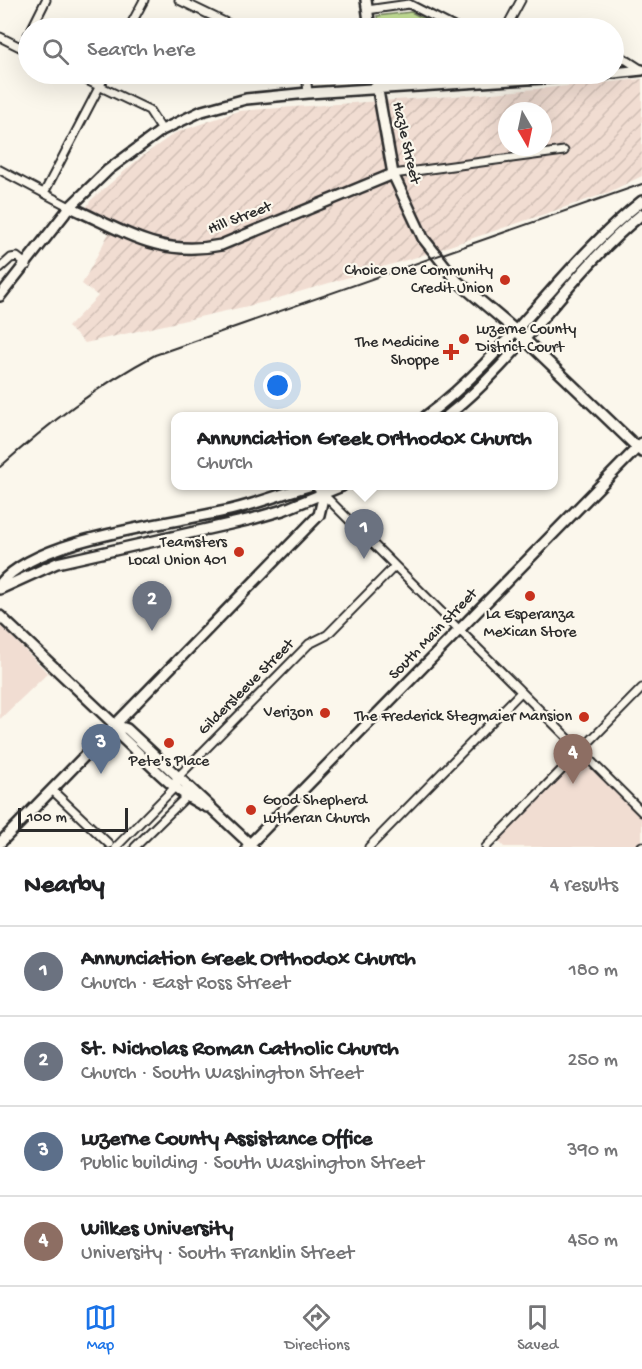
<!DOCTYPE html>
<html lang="en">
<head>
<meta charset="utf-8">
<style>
	:root { --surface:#fff; --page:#f6f6f6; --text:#202124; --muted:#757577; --line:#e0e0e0; --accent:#1a73e8 }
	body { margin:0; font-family:"Gochi Hand",sans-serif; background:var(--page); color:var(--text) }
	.compass { position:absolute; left:498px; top:102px; width:54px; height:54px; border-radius:50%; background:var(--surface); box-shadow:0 6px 24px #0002; rotate:171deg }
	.scale { position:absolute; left:18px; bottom:15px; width:110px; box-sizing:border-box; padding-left:6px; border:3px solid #2b2b2b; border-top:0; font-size:16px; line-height:21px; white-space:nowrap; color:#2b2b2b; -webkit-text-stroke:4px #fbf7ec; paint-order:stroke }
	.you { position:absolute; left:278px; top:386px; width:21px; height:21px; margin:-15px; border:4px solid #fff; border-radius:50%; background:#1a73e8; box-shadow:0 0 0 9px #1a73e833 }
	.badge { display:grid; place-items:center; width:39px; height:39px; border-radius:50%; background:var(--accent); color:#fff; font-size:20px; font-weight:700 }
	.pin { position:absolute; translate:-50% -50px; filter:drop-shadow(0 2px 3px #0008) }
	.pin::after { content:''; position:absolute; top:32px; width:21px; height:18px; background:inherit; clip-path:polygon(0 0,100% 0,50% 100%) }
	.popup { position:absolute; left:171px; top:412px; width:387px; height:78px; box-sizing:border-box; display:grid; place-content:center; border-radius:12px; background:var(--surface); filter:drop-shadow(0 2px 4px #0005); font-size:20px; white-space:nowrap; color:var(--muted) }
	.popup b { font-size:22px; color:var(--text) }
	.popup::after { content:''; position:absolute; left:50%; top:100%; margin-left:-12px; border:12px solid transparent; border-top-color:var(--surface) }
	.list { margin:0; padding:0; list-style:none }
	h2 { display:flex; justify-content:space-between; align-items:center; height:78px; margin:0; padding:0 24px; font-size:26px }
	h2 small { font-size:20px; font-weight:400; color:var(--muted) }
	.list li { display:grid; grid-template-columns:39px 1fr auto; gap:18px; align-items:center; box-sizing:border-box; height:90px; padding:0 24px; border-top:2px solid var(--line) }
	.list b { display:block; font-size:22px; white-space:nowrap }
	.list p { margin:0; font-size:20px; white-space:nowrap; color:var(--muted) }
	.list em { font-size:20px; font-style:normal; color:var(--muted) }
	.icon { flex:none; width:33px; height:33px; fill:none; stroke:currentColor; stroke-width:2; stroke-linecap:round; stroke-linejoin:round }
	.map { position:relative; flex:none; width:642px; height:847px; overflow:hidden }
	.search { position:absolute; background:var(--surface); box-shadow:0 6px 24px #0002; left:18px; right:18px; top:18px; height:66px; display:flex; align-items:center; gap:15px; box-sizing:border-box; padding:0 21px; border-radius:33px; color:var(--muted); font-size:22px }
	.sheet { height:438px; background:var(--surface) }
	nav { display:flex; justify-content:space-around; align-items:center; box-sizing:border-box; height:84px; border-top:2px solid var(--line); background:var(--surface); font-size:16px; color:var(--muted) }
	nav a { display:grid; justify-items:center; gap:3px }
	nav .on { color:var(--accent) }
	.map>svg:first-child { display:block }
</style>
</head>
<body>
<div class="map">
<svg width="642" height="847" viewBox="0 0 642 847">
	<defs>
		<pattern id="industrial-furrows" width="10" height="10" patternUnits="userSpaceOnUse" patternTransform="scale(1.5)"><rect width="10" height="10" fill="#f1ddd2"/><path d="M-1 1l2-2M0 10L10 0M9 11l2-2" fill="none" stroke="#cfbeb4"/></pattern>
		<pattern id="grass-tufts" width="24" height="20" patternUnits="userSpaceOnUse" patternTransform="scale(1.5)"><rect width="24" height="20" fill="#c1dc94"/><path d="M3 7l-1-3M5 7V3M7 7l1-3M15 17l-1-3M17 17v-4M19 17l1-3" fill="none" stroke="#a6bd80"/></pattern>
	</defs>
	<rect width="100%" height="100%" fill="#fbf7ec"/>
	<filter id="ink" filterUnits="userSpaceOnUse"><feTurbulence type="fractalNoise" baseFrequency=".0167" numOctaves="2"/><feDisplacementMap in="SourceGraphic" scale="12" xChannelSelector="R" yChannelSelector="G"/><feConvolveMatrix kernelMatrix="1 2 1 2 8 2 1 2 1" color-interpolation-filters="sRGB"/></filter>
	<g filter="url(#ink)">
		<path fill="#f1ddd2" d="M 0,625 L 48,673 L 0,719 Z
			M 572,750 L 642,819 L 642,847 L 504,847 L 492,834 Z"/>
		<path fill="url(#industrial-furrows)" fill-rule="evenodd" d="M 642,79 L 642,176 L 607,193 L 420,256 L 265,302 L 85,343 L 68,327 L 98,296 L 82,284 L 109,233 L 79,219 L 91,200 L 141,157 L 175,133 L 238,111 L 482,94 ZM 507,111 L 543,111 L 543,147 L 507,147 Z"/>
		<path fill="url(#grass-tufts)" stroke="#768460" stroke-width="1.5" d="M 411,12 L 442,28 L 379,28 L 377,16 Z"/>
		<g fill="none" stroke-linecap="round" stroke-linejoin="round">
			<defs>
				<path id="street" d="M 179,0 L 237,28
					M 367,10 L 409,4 L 456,28
					M 32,28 L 46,0
					M 129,28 L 144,0
					M 506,28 L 521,0
					M 559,28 L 573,28
					M 0,37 L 28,51
					M 22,48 L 28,35
					M 614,52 L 642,70
					M 74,74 L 149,110 L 162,130
					M 306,74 L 308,93
					M 0,170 L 70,207
					M 393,174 L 564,151
					M 44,193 L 106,74
					M 0,268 L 11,258 L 17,257 L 27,265
					M 315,486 L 642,812
					M 176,779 L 309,644 L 327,635 L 395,566
					M 52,790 L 109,844
					M 116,847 L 177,785
					M 135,847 L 187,796
					M 369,847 L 521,692
					M 486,847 L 642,688
					M 641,847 L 642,846"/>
				<path id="secondary" d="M 366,0 L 370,28
					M 614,73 L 642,70
					M 375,74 L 393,174 L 423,238 L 457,281 L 515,330 L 642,452
					M 70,207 C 124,231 160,258 221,245 L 393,174
					M 0,296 L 70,207 L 108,170 L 162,130 L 202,111 L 246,99 L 308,93 L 607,74
					M 426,416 C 507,356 562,264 642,201
					M 447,416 C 521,358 569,273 642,214
					M 0,584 C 39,536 173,524 234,509 C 259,503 284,493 309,486
					M 0,589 L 57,563 L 252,519 L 283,510 L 342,486
					M 0,616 L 115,725 L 127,729 L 253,847
					M 115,725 L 118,734 C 143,756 176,795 207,807
					M 0,843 L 319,515 L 324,494
					M 247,847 L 642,443"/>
			</defs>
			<use href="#street" stroke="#2b2b2b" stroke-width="11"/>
			<use href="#secondary" stroke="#2b2b2b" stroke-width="14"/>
			<use href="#street" stroke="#fbf7ec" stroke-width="7"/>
			<use href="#secondary" stroke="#fbf7ec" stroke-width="9"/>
			<path stroke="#2b2b2b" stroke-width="2" d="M 0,467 C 49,423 97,386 155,355 L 642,184"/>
		</g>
	</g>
	<g fill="#c8321e" stroke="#fbf7ec" stroke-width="2">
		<circle cx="505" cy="280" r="6"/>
		<circle cx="464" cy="339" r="6"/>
		<path d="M448 343h6v6h6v6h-6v6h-6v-6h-6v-6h6z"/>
		<circle cx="239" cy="552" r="6"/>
		<circle cx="530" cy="596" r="6"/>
		<circle cx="325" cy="713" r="6"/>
		<circle cx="584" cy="717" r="6"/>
		<circle cx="169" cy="743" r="6"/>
		<circle cx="251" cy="810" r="6"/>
	</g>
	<g text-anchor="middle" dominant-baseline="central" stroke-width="4.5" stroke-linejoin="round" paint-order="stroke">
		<g font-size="16" fill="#2b2b2b" stroke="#fbf7ec">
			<text transform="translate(405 143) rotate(77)">Hazle Street</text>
			<text transform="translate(240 219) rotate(-21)">Hill Street</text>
			<text transform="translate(434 635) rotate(-46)">South Main Street</text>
			<text transform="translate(247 688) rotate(-45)">Gildersleeve Street</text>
		</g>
		<g font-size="16" fill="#2b2b2b" stroke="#fbf7ec" text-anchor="end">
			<text x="493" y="271">Choice One Community<tspan x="493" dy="18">Credit Union</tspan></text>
			<text x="476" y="330" text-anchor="start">Luzerne County<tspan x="476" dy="18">District Court</tspan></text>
			<text x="439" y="343">The Medicine<tspan x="439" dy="18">Shoppe</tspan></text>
			<text x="227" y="543">Teamsters<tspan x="227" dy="18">Local Union 401</tspan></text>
			<text x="530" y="615" text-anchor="middle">La Esperanza<tspan x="530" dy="18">Mexican Store</tspan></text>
			<text x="313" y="713">Verizon</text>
			<text x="572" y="717">The Frederick Stegmaier Mansion</text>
			<text x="169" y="762" text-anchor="middle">Pete's Place</text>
			<text x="263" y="801" text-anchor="start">Good Shepherd<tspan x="263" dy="18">Lutheran Church</tspan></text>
		</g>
	</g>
</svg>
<svg class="compass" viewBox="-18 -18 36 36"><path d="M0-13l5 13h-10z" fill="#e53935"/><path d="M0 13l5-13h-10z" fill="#757577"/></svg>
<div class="scale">100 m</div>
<div class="you"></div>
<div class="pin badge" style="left:364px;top:559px;background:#6b7280">1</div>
<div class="popup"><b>Annunciation Greek Orthodox Church</b>Church</div>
<div class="pin badge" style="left:152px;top:631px;background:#6b7280">2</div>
<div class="pin badge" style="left:101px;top:774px;background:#5c6f8a">3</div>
<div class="pin badge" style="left:573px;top:784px;background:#8d6e63">4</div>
<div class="search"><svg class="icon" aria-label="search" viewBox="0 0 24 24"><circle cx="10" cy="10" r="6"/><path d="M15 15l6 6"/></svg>Search here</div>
</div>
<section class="sheet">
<h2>Nearby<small>4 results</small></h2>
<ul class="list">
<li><span class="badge" style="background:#6b7280">1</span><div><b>Annunciation Greek Orthodox Church</b><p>Church · East Ross Street</p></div><em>180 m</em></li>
<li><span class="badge" style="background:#6b7280">2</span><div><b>St. Nicholas Roman Catholic Church</b><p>Church · South Washington Street</p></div><em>250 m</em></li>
<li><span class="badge" style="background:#5c6f8a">3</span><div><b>Luzerne County Assistance Office</b><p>Public building · South Washington Street</p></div><em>390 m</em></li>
<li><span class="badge" style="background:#8d6e63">4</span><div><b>Wilkes University</b><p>University · South Franklin Street</p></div><em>450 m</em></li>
</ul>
</section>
<nav>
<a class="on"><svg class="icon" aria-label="map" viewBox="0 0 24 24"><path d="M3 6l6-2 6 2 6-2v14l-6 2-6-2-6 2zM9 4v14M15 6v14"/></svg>Map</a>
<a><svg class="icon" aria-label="directions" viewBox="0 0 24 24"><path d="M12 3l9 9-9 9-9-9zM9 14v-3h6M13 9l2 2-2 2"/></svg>Directions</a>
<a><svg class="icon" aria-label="saved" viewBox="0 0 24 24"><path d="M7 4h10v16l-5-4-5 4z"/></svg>Saved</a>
</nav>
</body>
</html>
